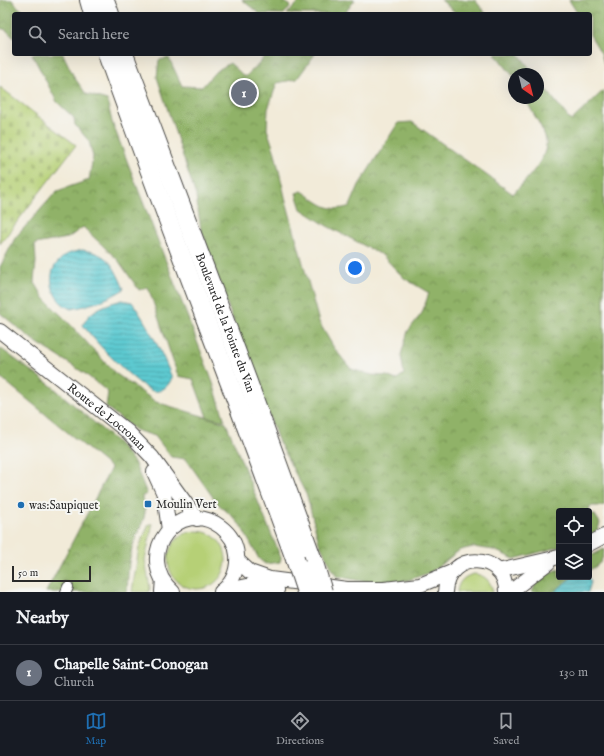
<!DOCTYPE html>
<html lang="en">
<head>
<meta charset="utf-8">
<style>
	:root { --surface:#171b24; --page:#20242c; --text:#f1f3f6; --muted:#9ea1a6; --line:#363941; --accent:#1f6fb2 }
	body { margin:0; font-family:"IM FELL English",serif; background:var(--page); color:var(--text) }
	.controls { position:absolute; right:12px; bottom:12px; display:grid; overflow:hidden; border-radius:4px; box-shadow:0 4px 16px #0002 }
	.controls button { width:36px; height:36px; display:grid; place-items:center; padding:0; border:0; border-bottom:1px solid var(--line); background:var(--surface); color:var(--text); font:20px sans-serif }
	.compass { position:absolute; left:508px; top:68px; width:36px; height:36px; border-radius:50%; background:var(--surface); box-shadow:0 4px 16px #0002; rotate:145deg }
	.scale { position:absolute; left:12px; bottom:10px; width:79px; box-sizing:border-box; padding-left:4px; border:2px solid #2b2b2b; border-top:0; font-size:11px; line-height:14px; white-space:nowrap; color:#2b2b2b; -webkit-text-stroke:3px #f6f6f2; paint-order:stroke }
	.you { position:absolute; left:355px; top:268px; width:14px; height:14px; margin:-10px; border:3px solid #fff; border-radius:50%; background:#1a73e8; box-shadow:0 0 0 6px #1a73e833 }
	.badge { display:grid; place-items:center; width:26px; height:26px; border-radius:50%; background:var(--accent); color:#fff; font-size:13px; font-weight:700 }
	.pin { position:absolute; translate:-50% -50%; border:2px solid #fff; box-shadow:0 1px 4px #0006 }
	.list { margin:0; padding:0; list-style:none }
	h2 { display:flex; justify-content:space-between; align-items:center; height:52px; margin:0; padding:0 16px; font-size:17px }
	h2 small { font-size:13px; font-weight:400; color:var(--muted) }
	.list li { display:grid; grid-template-columns:26px 1fr auto; gap:12px; align-items:center; box-sizing:border-box; height:56px; padding:0 16px; border-top:1px solid var(--line) }
	.list b { display:block; font-size:15px; white-space:nowrap }
	.list p { margin:0; font-size:13px; white-space:nowrap; color:var(--muted) }
	.list em { font-size:13px; font-style:normal; color:var(--muted) }
	.icon { flex:none; width:22px; height:22px; fill:none; stroke:currentColor; stroke-width:2; stroke-linecap:round; stroke-linejoin:round }
	.map { position:relative; flex:none; width:604px; height:592px; overflow:hidden }
	.search { position:absolute; background:var(--surface); box-shadow:0 4px 16px #0002; left:12px; right:12px; top:12px; height:44px; display:flex; align-items:center; gap:10px; box-sizing:border-box; padding:0 14px; border-radius:4px; color:var(--muted); font-size:15px }
	.sheet { height:108px; background:var(--surface) }
	nav { display:flex; justify-content:space-around; align-items:center; box-sizing:border-box; height:56px; border-top:1px solid var(--line); background:var(--surface); font-size:11px; color:var(--muted) }
	nav a { display:grid; justify-items:center; gap:2px }
	nav .on { color:var(--accent) }
	.map>svg:first-child { display:block }
</style>
</head>
<body>
<div class="map">
<svg width="604" height="592" viewBox="0 0 604 592">
	<defs>
		<pattern id="forest-crowns" width="20" height="18" patternUnits="userSpaceOnUse"><rect width="20" height="18" fill="#90b267"/><path d="M2 6a3 3 0 1 1 6 0M12 15a3 3 0 1 1 6 0" fill="none" stroke="#769155"/></pattern>
		<pattern id="cemetery-stones" width="16" height="16" patternUnits="userSpaceOnUse"><rect width="16" height="16" fill="#b6d076"/><path d="M2 7V4a2 2 0 0 1 4 0v3zM10 15v-3a2 2 0 0 1 4 0v3z" fill="#9db366"/></pattern>
		<pattern id="water-rules" width="6" height="5" patternUnits="userSpaceOnUse"><rect width="6" height="5" fill="#5dcad1"/><path d="M0 2.5h6" fill="none" stroke="#4da4aa"/></pattern>
	</defs>
	<rect width="100%" height="100%" fill="#f6f6f2"/>
	<filter id="ink" filterUnits="userSpaceOnUse"><feTurbulence type="fractalNoise" baseFrequency=".025" numOctaves="2"/><feDisplacementMap in="SourceGraphic" scale="8" xChannelSelector="R" yChannelSelector="G"/><feConvolveMatrix kernelMatrix="1 2 1 2 8 2 1 2 1" color-interpolation-filters="sRGB"/></filter>
	<filter id="wash" filterUnits="userSpaceOnUse"><feTurbulence type="fractalNoise" baseFrequency=".012" numOctaves="4" result="noise"/><feDisplacementMap in="SourceGraphic" scale="16" xChannelSelector="R" yChannelSelector="G"/><feGaussianBlur stdDeviation="0.9" result="paint"/><feColorMatrix in="noise" values="0 0 0 0 0 0 0 0 0 0 0 0 0 0 0 0 0 1.4 0 .05"/><feComposite in="paint" operator="in"/></filter>
	<g filter="url(#wash)">
		<rect width="100%" height="100%" fill="#f2ebd9"/>
		<path fill="#b6d076" stroke="#707e50" d="M 149,524 L 152,524 L 152,527 L 145,560 L 150,588 L 149,592 L 132,592 L 139,547 Z
			M168 560a29 29 0 1 1 58 0a29 29 0 1 1-58 0Z
			M 474,574 C 485,575 491,581 493,592 L 457,592 C 458,582 464,576 474,574 Z"/>
		<path fill="url(#forest-crowns)" stroke="#5e6e49" d="M 0,0 L 12,0 L 19,8 L 29,14 L 14,14 L 14,38 L 6,30 L 0,28 Z
			M 242,0 L 282,0 L 291,6 L 284,14 L 260,14 Z
			M 301,0 L 355,0 L 344,14 L 287,14 Z
			M 441,0 L 475,0 L 486,14 L 457,14 Z
			M 569,0 L 604,0 L 604,64 L 601,53 L 590,35 L 590,14 L 578,14 Z
			M 32,54 L 63,54 L 74,77 L 86,94 L 107,100 L 112,122 L 212,380 L 225,421 L 207,417 L 193,379 L 178,376 L 148,287 L 139,290 L 118,260 L 83,227 L 68,238 L 35,244 L 36,262 L 34,281 L 44,298 L 67,321 L 115,373 L 156,402 L 226,423 L 281,558 L 280,562 L 265,564 L 259,559 L 241,526 L 232,516 L 217,503 L 186,459 L 171,457 L 155,436 L 135,430 L 106,407 L 108,392 L 84,373 L 33,340 L 0,313 L 0,267 L 15,238 L 57,191 L 89,180 L 93,157 L 89,141 L 75,125 L 74,118 L 57,102 Z
			M 265,54 L 315,54 L 297,79 L 277,83 L 268,109 L 267,129 L 275,153 L 285,197 L 319,322 L 334,348 L 351,369 L 372,375 L 387,376 L 396,380 L 404,374 L 401,355 L 408,331 L 422,313 L 429,293 L 404,278 L 382,255 L 327,226 L 301,209 L 296,193 L 302,191 C 319,202 329,214 350,206 L 359,185 L 398,123 L 412,122 L 513,194 C 524,182 549,158 546,140 C 545,131 529,107 525,98 L 538,98 L 538,79 L 571,121 L 604,90 L 604,506 L 590,506 L 589,511 L 559,511 L 559,547 L 514,559 L 494,550 L 473,547 L 460,550 L 431,572 L 403,582 L 371,583 L 336,576 L 319,543 L 307,496 L 278,440 L 234,323 L 201,230 L 196,196 L 157,77 L 159,60 L 169,58 L 182,86 L 202,87 L 216,71 L 230,63 L 245,77 L 261,62 Z
			M 495,54 L 519,54 L 534,74 L 514,74 L 514,77 Z
			M 0,348 L 53,387 L 118,443 L 134,462 L 147,494 L 142,496 C 151,518 137,528 132,549 C 128,563 128,577 127,592 L 46,592 L 111,468 L 0,377 Z
			M 589,512 L 595,515 L 600,523 L 598,529 L 589,536 Z
			M 604,549 C 604,560 599,566 589,570 L 589,557 Z
			M 559,569 L 559,577 L 572,577 L 554,592 L 532,592 C 537,578 545,574 559,569 Z"/>
		<path fill="url(#cemetery-stones)" stroke="#707e50" d="M 0,87 L 76,145 L 0,244 Z"/>
		<path fill="url(#water-rules)" stroke="#447a7e" d="M 82,250 C 109,253 114,266 124,289 C 110,299 88,306 71,309 C 52,302 44,274 60,260 C 66,253 74,252 82,250 Z
			M 122,300 L 132,302 C 148,325 162,352 172,378 C 169,385 162,393 153,391 C 138,387 92,339 83,325 C 89,309 108,304 122,300 Z
			M 572,577 L 589,578 L 591,582 L 588,592 L 554,592 Z"/>
	</g>
	<g filter="url(#ink)">
		<g fill="none" stroke-linecap="round" stroke-linejoin="round">
			<defs>
				<path id="street" d="M 66,592 L 68,587
					M 160,592 L 161,578"/>
				<g id="secondary">
					<path id="s1" d="M 0,331 L 128,432 L 152,457 L 197,519"/>
					<path d="M 154,472 L 164,494 L 169,530"/>
					<path d="M 589,544 L 604,536"/>
					<path d="M 238,561 L 250,572 L 270,579 L 347,589 L 384,589 L 420,585 L 452,572"/>
					<path d="M 498,571 L 559,557"/>
					<path d="M 222,591 L 252,585 L 277,590"/>
					<path d="M 173,592 C 131,555 180,495 221,527 C 230,534 236,543 237,555 C 238,569 233,583 221,592"/>
					<path d="M 445,592 C 447,550 506,552 506,592"/>
					<path d="M 510,592 L 548,563"/>
				</g>
				<g id="highway">
					<path d="M 89,0 L 93,14"/>
					<path d="M 105,0 L 110,14"/>
					<path d="M 107,54 C 167,223 234,390 295,559"/>
					<path id="s2" d="M 124,54 L 248,382 L 314,563"/>
				</g>
			</defs>
			<use href="#street" stroke="#494845" stroke-width="12"/>
			<use href="#secondary" stroke="#494845" stroke-width="16"/>
			<use href="#highway" stroke="#494845" stroke-width="20"/>
			<use href="#street" stroke="#fff" stroke-width="10"/>
			<use href="#secondary" stroke="#fff" stroke-width="14"/>
			<use href="#highway" stroke="#fff" stroke-width="18"/>
			<defs>
				<path id="highway-bridge" d="M 295,559 L 306,592
					M 314,563 L 323,592"/>
			</defs>
			<use href="#highway-bridge" stroke="#494845" stroke-width="20" stroke-linecap="butt"/>
			<use href="#highway-bridge" stroke="#fff" stroke-width="18"/>
		</g>
	</g>
	<g fill="#1f6fb2" stroke="#f6f6f2" stroke-width="1.5">
		<rect x="144" y="500" width="8" height="8" rx="2"/>
		<circle cx="21" cy="505" r="4"/>
	</g>
	<g text-anchor="middle" dominant-baseline="central" stroke-width="4" stroke-linejoin="round" paint-order="stroke">
		<g font-size="12" fill="#2b2b2b" stroke="#f6f6f2">
			<text stroke="none"><textPath href="#s2" startOffset="287">Boulevard de la Pointe du Van</textPath></text>
			<text stroke="none"><textPath href="#s1" startOffset="137">Route de Locronan</textPath></text>
		</g>
		<g font-size="12" fill="#2b2b2b" stroke="#f6f6f2" text-anchor="start">
			<text x="156" y="504">Moulin Vert</text>
			<text x="29" y="505">was:Saupiquet</text>
		</g>
	</g>
</svg>
<div class="controls">
<button><svg class="icon" aria-label="locate" viewBox="0 0 24 24"><circle cx="12" cy="12" r="6"/><path d="M12 2v4M12 18v4M2 12h4M18 12h4"/></svg></button>
<button><svg class="icon" aria-label="layers" viewBox="0 0 24 24"><path d="M12 4l9 5-9 5-9-5zM3 14l9 5 9-5"/></svg></button>
</div>
<svg class="compass" viewBox="-18 -18 36 36"><path d="M0-13l5 13h-10z" fill="#e53935"/><path d="M0 13l5-13h-10z" fill="#9ea1a6"/></svg>
<div class="scale">50 m</div>
<div class="you"></div>
<div class="pin badge" style="left:244px;top:93px;background:#6b7280">1</div>
<div class="search"><svg class="icon" aria-label="search" viewBox="0 0 24 24"><circle cx="10" cy="10" r="6"/><path d="M15 15l6 6"/></svg>Search here</div>
</div>
<section class="sheet">
<h2>Nearby<small></small></h2>
<ul class="list">
<li><span class="badge" style="background:#6b7280">1</span><div><b>Chapelle Saint-Conogan</b><p>Church</p></div><em>130 m</em></li>
</ul>
</section>
<nav>
<a class="on"><svg class="icon" aria-label="map" viewBox="0 0 24 24"><path d="M3 6l6-2 6 2 6-2v14l-6 2-6-2-6 2zM9 4v14M15 6v14"/></svg>Map</a>
<a><svg class="icon" aria-label="directions" viewBox="0 0 24 24"><path d="M12 3l9 9-9 9-9-9zM9 14v-3h6M13 9l2 2-2 2"/></svg>Directions</a>
<a><svg class="icon" aria-label="saved" viewBox="0 0 24 24"><path d="M7 4h10v16l-5-4-5 4z"/></svg>Saved</a>
</nav>
</body>
</html>
